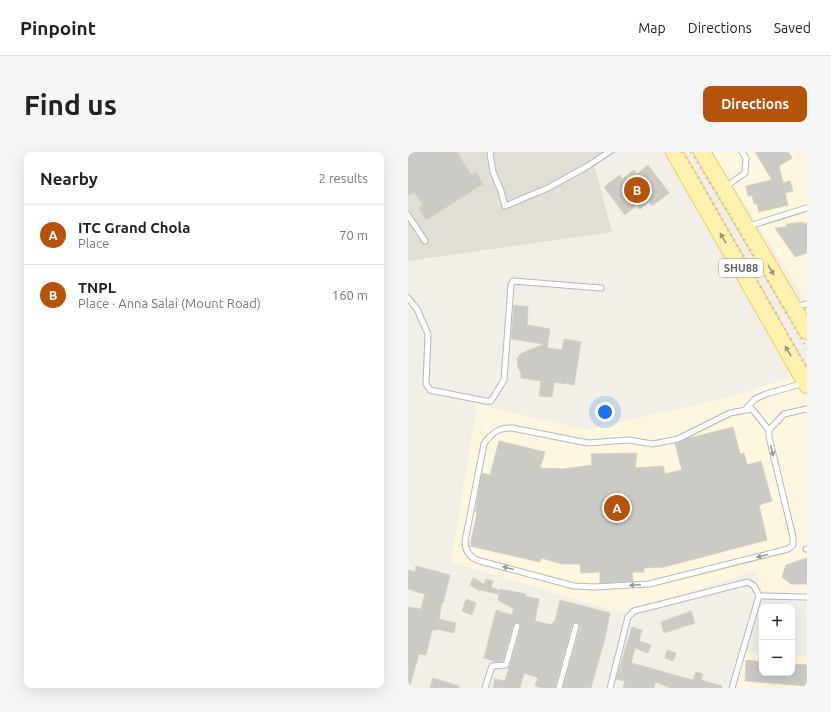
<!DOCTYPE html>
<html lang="en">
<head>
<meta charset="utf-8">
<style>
	:root { --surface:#fff; --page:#f6f6f6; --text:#222; --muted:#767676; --line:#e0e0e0; --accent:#b45309 }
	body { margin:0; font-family:Ubuntu,sans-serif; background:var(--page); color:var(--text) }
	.controls { position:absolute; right:12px; bottom:12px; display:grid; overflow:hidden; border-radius:8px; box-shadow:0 4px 16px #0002 }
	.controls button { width:36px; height:36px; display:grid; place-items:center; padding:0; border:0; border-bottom:1px solid var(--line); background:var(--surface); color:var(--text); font:20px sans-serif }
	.you { position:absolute; left:197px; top:260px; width:14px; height:14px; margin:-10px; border:3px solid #fff; border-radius:50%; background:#1a73e8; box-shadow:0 0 0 6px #1a73e833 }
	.badge { display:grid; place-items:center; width:26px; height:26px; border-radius:50%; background:var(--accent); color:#fff; font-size:13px; font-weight:700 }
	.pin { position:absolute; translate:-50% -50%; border:2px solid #fff; box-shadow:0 1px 4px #0006 }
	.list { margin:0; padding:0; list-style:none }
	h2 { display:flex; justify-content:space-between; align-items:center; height:52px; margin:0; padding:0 16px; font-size:17px }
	h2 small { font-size:13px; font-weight:400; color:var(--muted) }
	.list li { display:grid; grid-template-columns:26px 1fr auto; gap:12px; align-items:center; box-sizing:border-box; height:60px; padding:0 16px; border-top:1px solid var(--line) }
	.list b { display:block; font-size:15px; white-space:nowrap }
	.list p { margin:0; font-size:13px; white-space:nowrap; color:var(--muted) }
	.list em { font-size:13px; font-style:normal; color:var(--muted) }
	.map { position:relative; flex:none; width:399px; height:536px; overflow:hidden; border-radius:8px }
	header { display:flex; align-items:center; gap:24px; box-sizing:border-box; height:56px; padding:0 20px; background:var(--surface); border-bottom:1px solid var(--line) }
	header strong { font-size:19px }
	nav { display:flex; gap:22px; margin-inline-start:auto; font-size:14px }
	.intro { display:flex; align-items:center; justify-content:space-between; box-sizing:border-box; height:96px; padding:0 24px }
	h1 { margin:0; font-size:28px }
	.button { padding:10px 18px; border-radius:8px; background:var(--accent); color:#fff; font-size:14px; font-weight:700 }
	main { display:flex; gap:24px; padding:0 24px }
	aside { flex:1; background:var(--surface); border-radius:8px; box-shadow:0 4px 16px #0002 }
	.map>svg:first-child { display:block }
</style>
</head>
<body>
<header>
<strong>Pinpoint</strong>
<nav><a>Map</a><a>Directions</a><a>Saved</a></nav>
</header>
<div class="intro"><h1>Find us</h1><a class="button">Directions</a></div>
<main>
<aside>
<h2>Nearby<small>2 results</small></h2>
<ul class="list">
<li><span class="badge">A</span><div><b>ITC Grand Chola</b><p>Place</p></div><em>70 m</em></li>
<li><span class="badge">B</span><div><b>TNPL</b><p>Place · Anna Salai (Mount Road)</p></div><em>160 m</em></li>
</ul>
</aside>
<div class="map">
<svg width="399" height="536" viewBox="0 0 399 536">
	<rect width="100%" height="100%" fill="#f1efe8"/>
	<path fill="#fef7e0" d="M 304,0 L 399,0 L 399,152 L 385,128 Z
		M 386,224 L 399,246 L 399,442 L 354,439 L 347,418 L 217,462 L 43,410 L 69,252 L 177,278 L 327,244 Z
		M 333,499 L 354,501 L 354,521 L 384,521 L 384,504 L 399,505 L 399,536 L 322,536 Z"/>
	<path fill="#e1ded6" d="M 0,0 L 210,0 L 186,12 L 204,80 L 0,109 Z"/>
	<path fill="#cccac5" stroke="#d6d1c6" d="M 0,0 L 49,0 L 63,23 L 68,20 L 75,32 L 18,68 L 11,56 L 15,53 L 6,40 L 0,44 Z
		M 347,0 L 380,0 L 384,6 L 371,14 L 375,31 L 382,29 L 385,39 L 377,41 L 380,53 L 351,60 L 349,52 L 346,52 L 344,43 L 340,44 L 338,34 L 364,28 Z
		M 240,13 L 261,41 L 244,54 L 241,50 L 232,57 L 229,53 L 217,63 L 196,35 L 212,23 L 214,27 L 226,18 L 229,22 Z
		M 395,70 L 395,72 L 399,71 L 399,101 L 387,105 L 367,76 L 379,75 L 378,72 Z
		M 106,153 L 120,155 L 119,173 L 142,177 L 139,196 L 154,198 L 156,187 L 173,190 L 166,233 L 146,230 L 144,245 L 131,244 L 133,229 L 113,226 L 113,221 L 110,215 L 109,207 L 112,202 L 136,192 L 103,187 Z
		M 325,275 L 332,302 L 336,301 L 339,313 L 353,309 L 364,349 L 351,353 L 359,388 L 256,415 L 236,416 L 236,420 L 224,420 L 225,429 L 192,431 L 192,420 L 173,421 L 172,412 L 154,412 L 133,406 L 132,410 L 62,394 L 69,361 L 67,360 L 74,321 L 82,323 L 91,289 L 137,300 L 132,316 L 155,317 L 184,313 L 183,302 L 229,301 L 227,316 L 255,314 L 257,322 L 274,318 L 267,292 L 281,286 Z
		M 399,406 L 399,432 L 383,432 L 374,425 L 378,413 Z
		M 8,414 L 42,423 L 35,451 L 34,450 L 31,467 L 48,471 L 46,481 L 29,477 L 29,478 L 24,478 L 18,503 L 11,502 L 2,533 L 0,533 L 0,455 L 13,457 L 17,442 L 0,437 L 0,418 L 7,420 Z
		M 65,426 L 76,432 L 78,427 L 85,429 L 83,435 L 92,439 L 90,442 L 72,438 L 72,439 L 62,433 Z
		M 92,437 L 118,442 L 117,444 L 131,447 L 127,469 L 144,473 L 146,469 L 147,469 L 152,448 L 202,461 L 197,486 L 183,536 L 155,536 L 172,475 L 171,472 L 167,470 L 164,473 L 147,536 L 135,536 L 127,534 L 130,526 L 116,521 L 112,536 L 85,536 L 87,527 L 97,529 L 113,475 L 110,470 L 108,470 L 105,473 L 95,509 L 89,510 L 76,506 L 88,458 L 104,463 L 106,457 L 90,448 Z
		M 58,447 L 68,451 L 64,463 L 54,459 Z
		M 283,459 L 287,471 L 256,481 L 253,470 Z
		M 224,475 L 234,478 L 231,489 L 243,493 L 240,501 L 227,496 L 223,511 L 285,528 L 288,520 L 295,522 L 293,528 L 314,534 L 313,536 L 263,536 L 247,530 L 246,536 L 215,536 L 217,529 L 208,527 Z
		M 259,498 L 268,501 L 265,509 L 257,506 Z
		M 338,508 L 354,510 L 354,521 L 384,521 L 384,512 L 399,513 L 399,534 L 337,529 Z
		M 25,526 L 51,534 L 51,536 L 22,536 Z"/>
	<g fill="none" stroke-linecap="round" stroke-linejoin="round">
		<defs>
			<path id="lane" d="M 83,0 L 82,2 L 85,20 L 93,39 L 97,54 L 140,36 L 178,15 L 201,0
				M 317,35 L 337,21 L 338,6 L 334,0
				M 0,63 L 17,89
				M 341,74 L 399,56
				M 0,146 L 9,157 L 20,182 L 18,232 L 22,238 L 78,249 L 83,249 L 96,228 L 103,133 L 105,129 L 193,136
				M 388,155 L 399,152
				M 338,257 L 347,247 L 358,242 L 396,231
				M 361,278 L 344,257 L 322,261 L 270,287 L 245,292 L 220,288 L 180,291 L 104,276 C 91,275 83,281 76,292 L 57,389 C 57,399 62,406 72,409 L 166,434 L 186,435 L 241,432 L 380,397 L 385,393 L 385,385 L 361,285 L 361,278 L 376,262 L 399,257
				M 398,397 L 399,397
				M 351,444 L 399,445
				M 77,536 L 84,514 L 98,513 L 109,474
				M 151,536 L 168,474
				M 202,536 L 220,465 L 226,459 L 340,430 L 346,434 L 351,444 L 324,536"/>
			<path id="primary" d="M 266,0 L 399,233
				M 294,0 L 399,179"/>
		</defs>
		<use href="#lane" stroke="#b5b8bc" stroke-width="7"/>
		<use href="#primary" stroke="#f2c960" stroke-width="18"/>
		<use href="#lane" stroke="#fff" stroke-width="5"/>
		<use href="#primary" stroke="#fff2af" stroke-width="16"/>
		<path stroke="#b6b7b8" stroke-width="3" stroke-dasharray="1 5" stroke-linecap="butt" d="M 274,0 L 290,25 L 399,216
			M 283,0 L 326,70 L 399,197"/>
	</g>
	<defs><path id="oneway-solid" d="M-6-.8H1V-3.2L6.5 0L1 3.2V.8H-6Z"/></defs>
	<g fill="#979581">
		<use href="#oneway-solid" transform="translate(315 86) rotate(-120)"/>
		<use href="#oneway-solid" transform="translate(363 118) rotate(60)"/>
		<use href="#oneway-solid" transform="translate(380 199) rotate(-120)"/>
	</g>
	<g fill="#979a9d">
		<use href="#oneway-solid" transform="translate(364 299) rotate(76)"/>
		<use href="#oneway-solid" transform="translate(354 404) rotate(166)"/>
		<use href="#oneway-solid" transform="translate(100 416) rotate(-165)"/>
		<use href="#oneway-solid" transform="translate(227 433) rotate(176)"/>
	</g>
	<g text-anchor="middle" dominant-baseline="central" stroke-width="4" stroke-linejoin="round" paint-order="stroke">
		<rect fill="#fff" stroke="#8f9295" stroke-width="1" x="311" y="107" width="44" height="18" rx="3"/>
		<g font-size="11" font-weight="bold" fill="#5f6368">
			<text x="333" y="116">SHU88</text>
		</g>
	</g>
</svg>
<div class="controls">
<button>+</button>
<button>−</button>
</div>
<div class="you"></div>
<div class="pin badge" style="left:209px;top:356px">A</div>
<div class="pin badge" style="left:229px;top:38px">B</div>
</div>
</main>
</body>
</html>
